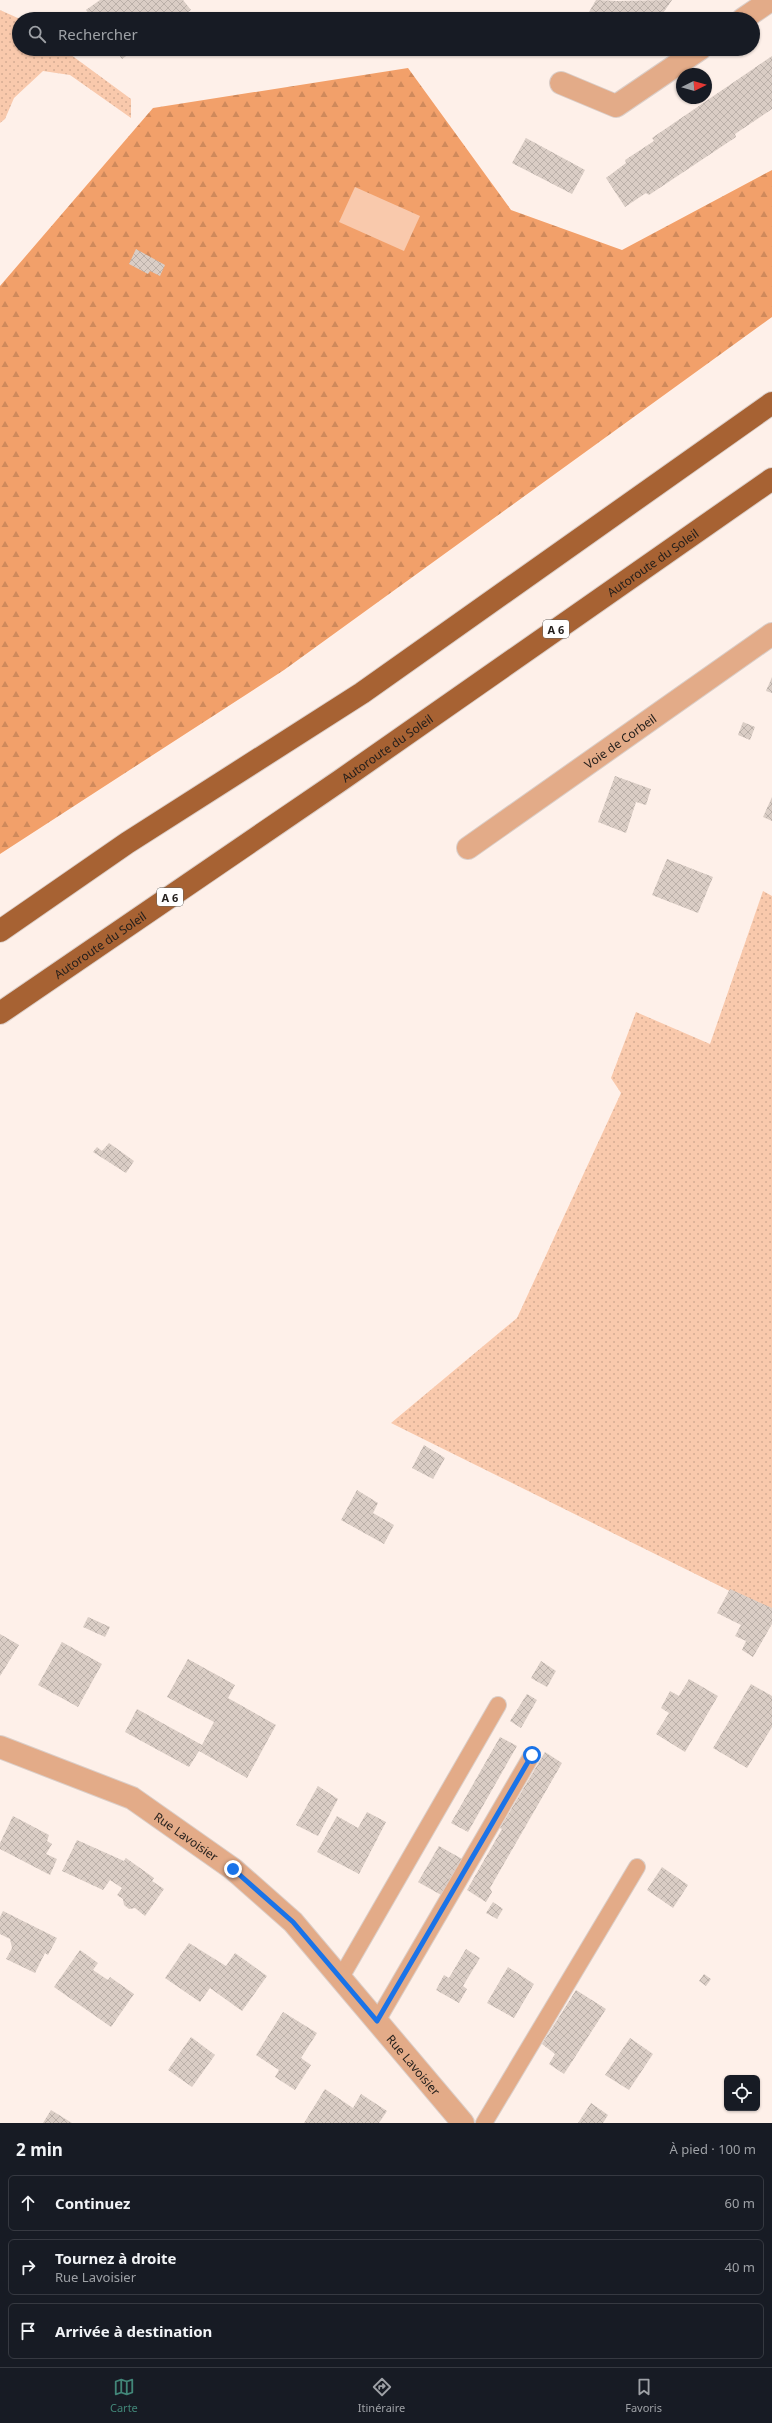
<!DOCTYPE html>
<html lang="fr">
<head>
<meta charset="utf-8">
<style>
	:root { --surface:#171b24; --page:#20242c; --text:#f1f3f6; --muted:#9ea1a6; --line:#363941; --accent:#428678 }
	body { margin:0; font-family:"Noto Sans",sans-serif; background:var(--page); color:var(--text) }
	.controls { position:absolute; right:12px; bottom:12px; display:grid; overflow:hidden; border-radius:6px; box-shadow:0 1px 3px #0004 }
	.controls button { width:36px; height:36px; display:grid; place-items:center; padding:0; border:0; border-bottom:1px solid var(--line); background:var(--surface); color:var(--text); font:20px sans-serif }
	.compass { position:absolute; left:676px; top:68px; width:36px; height:36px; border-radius:50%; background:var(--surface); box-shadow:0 1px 3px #0004; rotate:85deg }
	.stop { position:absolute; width:12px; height:12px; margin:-9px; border:3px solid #1a73e8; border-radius:50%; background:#fff }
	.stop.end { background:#1a73e8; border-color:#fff; box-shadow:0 1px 4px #0008 }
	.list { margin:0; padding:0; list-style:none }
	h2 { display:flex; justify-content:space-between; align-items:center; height:52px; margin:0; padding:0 16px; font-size:17px }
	h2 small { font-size:13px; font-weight:400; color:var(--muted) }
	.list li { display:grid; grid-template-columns:26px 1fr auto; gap:12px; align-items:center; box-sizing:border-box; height:56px; margin:0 8px 8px; padding:0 8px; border:1px solid var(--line); border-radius:6px }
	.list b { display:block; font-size:15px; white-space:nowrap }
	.list p { margin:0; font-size:13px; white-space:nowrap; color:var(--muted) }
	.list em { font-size:13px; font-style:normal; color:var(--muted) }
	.icon { flex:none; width:22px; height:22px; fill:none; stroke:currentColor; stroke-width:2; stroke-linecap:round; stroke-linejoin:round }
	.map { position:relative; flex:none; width:772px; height:2123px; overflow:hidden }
	.search { position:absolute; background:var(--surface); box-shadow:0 1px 3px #0004; left:12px; right:12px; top:12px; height:44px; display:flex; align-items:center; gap:10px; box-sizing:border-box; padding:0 14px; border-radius:22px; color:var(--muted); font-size:15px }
	.sheet { height:244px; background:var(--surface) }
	nav { display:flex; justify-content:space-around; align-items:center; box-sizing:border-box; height:56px; border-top:1px solid var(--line); background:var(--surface); font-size:11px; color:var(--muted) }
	nav a { display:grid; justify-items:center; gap:2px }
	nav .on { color:var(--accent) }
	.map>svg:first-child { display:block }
</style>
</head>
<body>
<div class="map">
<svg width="772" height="2123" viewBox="0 0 772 2123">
	<defs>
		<pattern id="grass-dots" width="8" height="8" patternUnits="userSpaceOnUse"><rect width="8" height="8" fill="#f9c9ac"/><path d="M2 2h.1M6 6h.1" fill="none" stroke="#d5ac93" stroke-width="1.8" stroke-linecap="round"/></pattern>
		<pattern id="forest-firs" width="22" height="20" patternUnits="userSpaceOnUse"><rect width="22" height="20" fill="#f2a06a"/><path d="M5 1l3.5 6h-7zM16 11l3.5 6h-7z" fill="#cf895b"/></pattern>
		<pattern id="building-cross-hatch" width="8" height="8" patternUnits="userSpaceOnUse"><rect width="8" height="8" fill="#dacdc5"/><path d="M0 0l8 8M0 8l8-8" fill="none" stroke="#bbb0a9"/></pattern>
	</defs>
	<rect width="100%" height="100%" fill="#fef0e9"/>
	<path fill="url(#grass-dots)" d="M 0,10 L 20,19 L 19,49 L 63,49 L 131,99 L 131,118 L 70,75 L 43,71 L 14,98 L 5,119 L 0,123 Z
		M 763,891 L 772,896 L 772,1612 L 391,1423 L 517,1318 L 621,1093 L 611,1078 L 636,1012 L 710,1044 Z"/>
	<path fill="url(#forest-firs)" d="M 408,68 L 511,210 L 622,250 L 772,170 L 772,317 L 284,670 L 0,854 L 0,286 L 153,108 Z"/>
	<path fill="#f9c9ac" d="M 355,187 L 420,216 L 404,251 L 339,222 Z"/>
	<path fill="url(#building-cross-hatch)" d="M 100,0 L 183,0 L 191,10 L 178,19 L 93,19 L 86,10 Z
		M 596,0 L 617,1 L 672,0 L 659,19 L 585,19 Z
		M 115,49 L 136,49 L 122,59 Z
		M 772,56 L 772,109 L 735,134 L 736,137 L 649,195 L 646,193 L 625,207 L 606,178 L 626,163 L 625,160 L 654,141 L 652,138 Z
		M 526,138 L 585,170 L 572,194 L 512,163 Z
		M 136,249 L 165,265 L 160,276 L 150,271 L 148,274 L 129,264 Z
		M 772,677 L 772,693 L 766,691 Z
		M 743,722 L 755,727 L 750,740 L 738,735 Z
		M 615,776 L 651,789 L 646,805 L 636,802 L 626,833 L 598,822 Z
		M 772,797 L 772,821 L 763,817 Z
		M 667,859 L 713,877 L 698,913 L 652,895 Z
		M 109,1143 L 134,1161 L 126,1173 L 93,1152 L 97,1147 L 102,1151 Z
		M 424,1445 L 445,1458 L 433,1479 L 412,1468 Z
		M 357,1490 L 378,1503 L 373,1513 L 394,1525 L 384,1544 L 341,1520 Z
		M 730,1589 L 772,1608 L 772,1624 L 753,1657 L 742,1650 L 746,1641 L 735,1636 L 741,1625 L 717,1613 Z
		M 88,1617 L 110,1627 L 105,1637 L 83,1627 Z
		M 0,1634 L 19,1645 L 0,1676 Z
		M 62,1642 L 102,1664 L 78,1707 L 38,1685 Z
		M 188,1659 L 235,1685 L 228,1698 L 276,1725 L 247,1778 L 199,1751 L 189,1767 L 125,1732 L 137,1709 L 202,1745 L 214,1722 L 167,1697 Z
		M 541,1661 L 556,1671 L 547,1687 L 531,1678 Z
		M 689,1679 L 718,1696 L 685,1752 L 656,1734 L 669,1713 L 661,1708 L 670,1691 L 679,1696 Z
		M 751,1684 L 772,1696 L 772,1727 L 747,1768 L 713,1748 Z
		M 527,1694 L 537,1700 L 521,1728 L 510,1721 Z
		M 500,1737 L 517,1746 L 468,1832 L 451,1823 Z
		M 545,1752 L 562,1763 L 490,1888 L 492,1892 L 486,1902 L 467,1890 L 502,1829 L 500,1828 Z
		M 318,1786 L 338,1799 L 318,1836 L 296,1825 Z
		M 367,1812 L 386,1822 L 359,1874 L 317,1852 L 337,1816 L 358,1828 Z
		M 13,1816 L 49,1835 L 47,1841 L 52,1844 L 46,1854 L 57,1859 L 50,1875 L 0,1849 L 0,1843 Z
		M 77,1840 L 124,1861 L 126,1858 L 154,1878 L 152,1881 L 164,1889 L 145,1916 L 135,1908 L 129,1909 L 124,1905 L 123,1899 L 117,1895 L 122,1888 L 110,1880 L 103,1890 L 62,1871 Z
		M 439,1846 L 464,1860 L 443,1896 L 418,1882 Z
		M 662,1867 L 688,1885 L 673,1908 L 647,1890 Z
		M 493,1902 L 503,1909 L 497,1919 L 486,1913 Z
		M 3,1911 L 57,1938 L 48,1955 L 45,1953 L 35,1973 L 6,1959 L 12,1948 L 10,1939 L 0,1934 L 0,1917 Z
		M 189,1943 L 226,1966 L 235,1953 L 267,1976 L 242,2011 L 210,1988 L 200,2002 L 165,1978 Z
		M 466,1949 L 480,1958 L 463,1986 L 467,1989 L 459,2003 L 436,1990 L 444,1975 L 449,1978 Z
		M 80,1950 L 98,1963 L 93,1970 L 108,1980 L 110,1977 L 134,1994 L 111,2027 L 54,1987 Z
		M 508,1967 L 534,1984 L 514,2018 L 487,2003 Z
		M 704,1974 L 711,1979 L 706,1986 L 699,1981 Z
		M 576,1990 L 606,2009 L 564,2074 L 549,2064 L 555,2054 L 542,2044 Z
		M 283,2012 L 317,2033 L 301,2058 L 311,2065 L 295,2090 L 275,2077 L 279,2070 L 256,2055 Z
		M 191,2037 L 215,2055 L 192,2087 L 168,2070 Z
		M 630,2038 L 653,2054 L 629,2090 L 605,2075 Z
		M 325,2089 L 353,2108 L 361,2094 L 387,2111 L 379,2123 L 304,2123 Z
		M 591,2103 L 608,2115 L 603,2123 L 578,2123 Z
		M 51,2110 L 72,2123 L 43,2123 Z"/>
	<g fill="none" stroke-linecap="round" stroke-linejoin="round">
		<defs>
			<path id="service" d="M 340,1979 L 498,1705
				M 377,2021 L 532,1755
				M 484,2123 L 637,1867"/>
			<g id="minor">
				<path d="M 743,19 L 771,0"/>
				<path d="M 561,83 L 616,106 L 700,49"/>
				<path id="s1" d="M 468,848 L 772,634"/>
				<path id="s2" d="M 0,1747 L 132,1798 L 233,1869 L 293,1922 L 463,2123"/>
			</g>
			<g id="motorway">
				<path d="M 0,931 L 127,843 L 362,693 L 772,403"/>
				<path id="s3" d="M 0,1013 L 341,780 L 772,479"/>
			</g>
		</defs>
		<use href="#service" stroke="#dbcec8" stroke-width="18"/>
		<use href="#minor" stroke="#dbcec8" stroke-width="24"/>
		<use href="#motorway" stroke="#dbcec8" stroke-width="24"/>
		<use href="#service" stroke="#e3ab88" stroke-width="16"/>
		<use href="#minor" stroke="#e3ab88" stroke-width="22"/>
		<use href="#motorway" stroke="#a76233" stroke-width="22"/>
	</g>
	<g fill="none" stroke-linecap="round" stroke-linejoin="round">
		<path stroke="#1a73e8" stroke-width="5" d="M 233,1869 L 293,1922 L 377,2021 L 532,1755"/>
	</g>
	<g text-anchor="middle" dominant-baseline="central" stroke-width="3" stroke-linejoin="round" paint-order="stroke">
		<g fill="#fff" stroke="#64625f" stroke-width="1">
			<rect x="543" y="620" width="26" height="18" rx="3"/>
			<rect x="157" y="888" width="26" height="18" rx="3"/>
		</g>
		<g font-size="11" font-weight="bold" fill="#221e1b">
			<text x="556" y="629">A 6</text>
			<text x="170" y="897">A 6</text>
		</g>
		<g font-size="12" fill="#221e1b" stroke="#fff">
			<text stroke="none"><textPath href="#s3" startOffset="793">Autoroute du Soleil</textPath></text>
			<text stroke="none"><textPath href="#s1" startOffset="186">Voie de Corbeil</textPath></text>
			<text stroke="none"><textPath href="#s3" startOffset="469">Autoroute du Soleil</textPath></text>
			<text stroke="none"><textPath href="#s3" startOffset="121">Autoroute du Soleil</textPath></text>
			<text stroke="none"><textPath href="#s2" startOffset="208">Rue Lavoisier</textPath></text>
			<text stroke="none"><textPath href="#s2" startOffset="532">Rue Lavoisier</textPath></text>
		</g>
	</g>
</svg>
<div class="controls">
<button><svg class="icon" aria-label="locate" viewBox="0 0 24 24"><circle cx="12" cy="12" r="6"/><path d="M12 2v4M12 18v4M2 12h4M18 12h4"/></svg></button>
</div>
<svg class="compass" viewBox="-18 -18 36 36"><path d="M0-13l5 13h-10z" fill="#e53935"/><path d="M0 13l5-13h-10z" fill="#9ea1a6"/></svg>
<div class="stop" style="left:532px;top:1755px"></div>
<div class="stop end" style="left:233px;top:1869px"></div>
<div class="search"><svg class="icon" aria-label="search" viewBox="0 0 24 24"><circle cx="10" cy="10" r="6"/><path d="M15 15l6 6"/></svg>Rechercher</div>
</div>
<section class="sheet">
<h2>2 min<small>À pied · 100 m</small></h2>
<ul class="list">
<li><svg class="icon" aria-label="ahead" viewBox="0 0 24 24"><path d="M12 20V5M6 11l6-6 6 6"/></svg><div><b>Continuez</b></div><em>60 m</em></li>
<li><svg class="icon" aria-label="right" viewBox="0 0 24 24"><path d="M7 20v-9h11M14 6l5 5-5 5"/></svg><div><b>Tournez à droite</b><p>Rue Lavoisier</p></div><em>40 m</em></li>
<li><svg class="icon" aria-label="arrive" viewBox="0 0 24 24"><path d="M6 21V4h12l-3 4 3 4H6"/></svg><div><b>Arrivée à destination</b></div></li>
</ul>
</section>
<nav>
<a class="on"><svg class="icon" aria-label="map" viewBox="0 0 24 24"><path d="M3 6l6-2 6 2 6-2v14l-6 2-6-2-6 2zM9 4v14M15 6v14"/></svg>Carte</a>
<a><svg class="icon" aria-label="directions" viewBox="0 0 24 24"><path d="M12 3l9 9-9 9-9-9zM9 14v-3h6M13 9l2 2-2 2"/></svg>Itinéraire</a>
<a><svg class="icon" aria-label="saved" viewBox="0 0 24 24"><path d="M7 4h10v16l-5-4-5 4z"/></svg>Favoris</a>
</nav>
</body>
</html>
